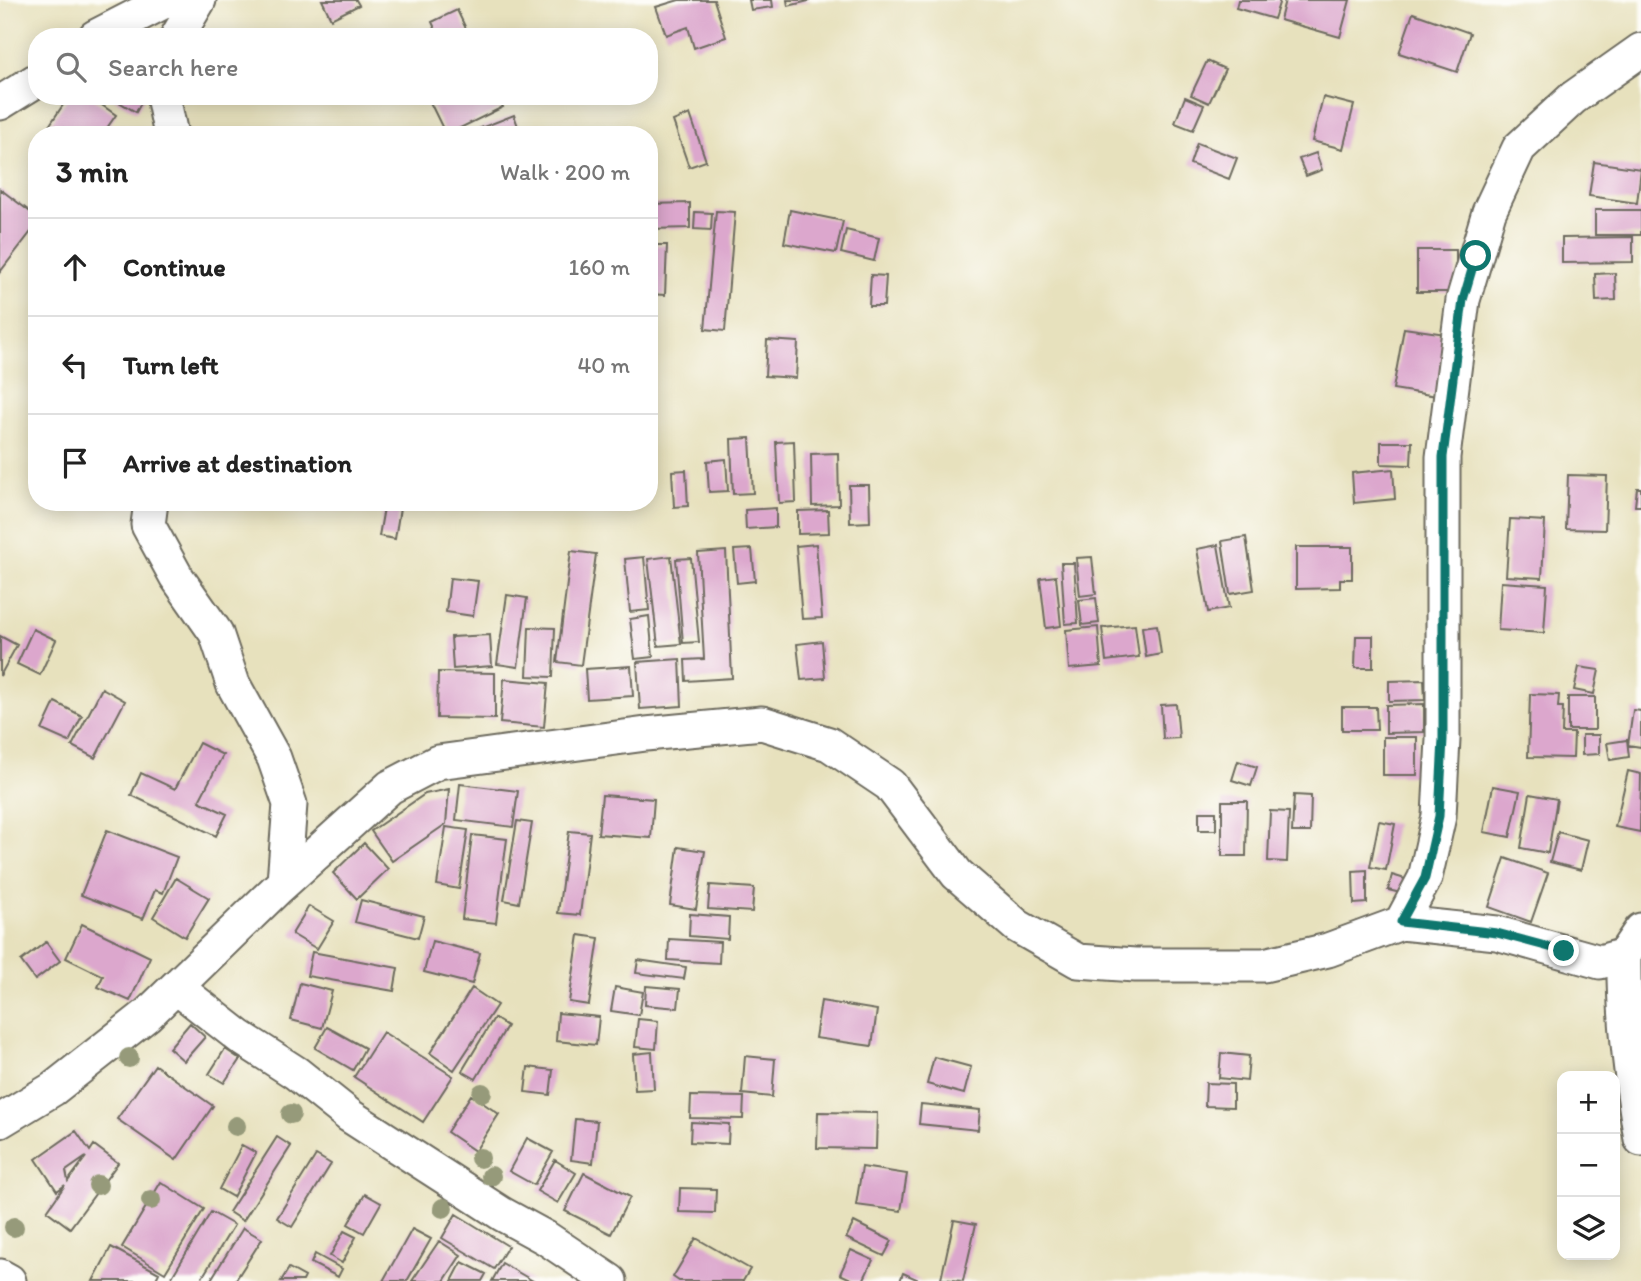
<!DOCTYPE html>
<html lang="en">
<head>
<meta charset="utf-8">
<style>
	:root { --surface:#fff; --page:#f2f2f2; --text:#222; --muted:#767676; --line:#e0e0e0 }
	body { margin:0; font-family:Itim,sans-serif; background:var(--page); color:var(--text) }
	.controls { position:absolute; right:21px; bottom:21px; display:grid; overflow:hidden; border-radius:14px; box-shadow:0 4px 18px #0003 }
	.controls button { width:63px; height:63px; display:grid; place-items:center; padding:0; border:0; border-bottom:2px solid var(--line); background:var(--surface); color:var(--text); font:35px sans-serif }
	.stop { position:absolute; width:21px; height:21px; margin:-16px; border:5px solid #0f766e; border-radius:50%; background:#fff }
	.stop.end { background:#0f766e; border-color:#fff; box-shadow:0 2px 7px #0008 }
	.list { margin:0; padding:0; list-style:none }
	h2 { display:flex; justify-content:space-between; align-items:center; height:91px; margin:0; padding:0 28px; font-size:30px }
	h2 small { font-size:23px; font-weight:400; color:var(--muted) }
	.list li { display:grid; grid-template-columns:46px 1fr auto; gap:21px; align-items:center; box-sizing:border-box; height:98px; padding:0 28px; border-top:2px solid var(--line) }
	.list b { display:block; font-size:26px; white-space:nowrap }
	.list em { font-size:23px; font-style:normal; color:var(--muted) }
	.icon { flex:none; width:38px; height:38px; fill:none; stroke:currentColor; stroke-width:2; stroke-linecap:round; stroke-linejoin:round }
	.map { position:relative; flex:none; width:1641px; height:1281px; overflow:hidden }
	.search { position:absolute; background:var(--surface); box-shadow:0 4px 18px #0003; left:28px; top:28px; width:630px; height:77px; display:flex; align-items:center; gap:18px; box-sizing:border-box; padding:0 24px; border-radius:28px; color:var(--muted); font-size:26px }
	.panel { position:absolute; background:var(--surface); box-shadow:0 4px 18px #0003; left:28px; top:126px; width:630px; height:385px; border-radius:28px }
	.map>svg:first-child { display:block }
</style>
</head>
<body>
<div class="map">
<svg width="1641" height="1281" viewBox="0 0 1641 1281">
	<rect width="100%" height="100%" fill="#fdfcf7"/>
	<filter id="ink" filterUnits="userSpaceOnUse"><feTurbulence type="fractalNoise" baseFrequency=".0143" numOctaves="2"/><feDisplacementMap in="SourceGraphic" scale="14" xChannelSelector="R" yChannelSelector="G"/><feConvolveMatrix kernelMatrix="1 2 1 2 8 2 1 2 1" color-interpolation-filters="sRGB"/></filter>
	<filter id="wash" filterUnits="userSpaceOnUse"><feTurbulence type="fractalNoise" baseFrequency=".00686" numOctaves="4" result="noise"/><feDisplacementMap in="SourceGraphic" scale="28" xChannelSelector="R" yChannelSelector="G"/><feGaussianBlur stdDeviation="1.57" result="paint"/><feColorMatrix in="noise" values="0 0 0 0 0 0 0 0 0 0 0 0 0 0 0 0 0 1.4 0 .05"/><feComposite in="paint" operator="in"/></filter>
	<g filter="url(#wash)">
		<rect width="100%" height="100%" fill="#e7e1bd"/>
		<g id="blocks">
			<path fill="#dca7cd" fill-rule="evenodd" d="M 322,0 L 356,0 L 359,5 L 331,19 Z
				M 679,0 L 714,0 L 726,37 L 694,48 L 688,27 L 666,35 L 656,7 Z
				M 749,0 L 772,0 L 773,7 L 751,10 Z
				M 787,0 L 809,0 L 809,1 L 788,6 Z
				M 1238,0 L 1280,0 L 1274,19 L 1236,8 Z
				M 1285,0 L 1350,0 L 1340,37 L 1280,20 Z
				M 457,10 L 470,37 L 439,37 L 432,22 Z
				M 1413,13 L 1470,33 L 1457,72 L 1399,53 Z
				M 1207,61 L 1225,69 L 1209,103 L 1191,95 Z
				M 69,96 L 89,96 L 116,115 L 102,135 L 43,135 Z
				M 109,96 L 145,96 L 136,112 Z
				M 427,96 L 455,96 L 456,98 L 461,96 L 498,96 L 503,107 L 446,135 Z
				M 1185,97 L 1204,105 L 1193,130 L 1175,123 Z
				M 1323,97 L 1354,105 L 1343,149 L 1312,141 Z
				M 690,114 L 706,161 L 689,167 L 673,121 Z
				M 514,115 L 521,135 L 463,135 Z
				M 1197,143 L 1237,158 L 1229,179 L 1190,164 Z
				M 1316,153 L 1322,170 L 1306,176 L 1299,159 Z
				M 1594,162 L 1641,169 L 1637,203 L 1589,196 Z
				M 0,189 L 37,217 L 37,224 L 0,272 Z
				M 690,203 L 690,228 L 649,229 L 649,204 Z
				M 790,210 L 843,221 L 836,253 L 784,243 Z
				M 1595,210 L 1641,210 L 1641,235 L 1595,235 Z
				M 716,211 L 735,212 L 725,331 L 705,329 Z
				M 695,212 L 712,213 L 711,230 L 694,229 Z
				M 846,230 L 879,238 L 874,261 L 841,253 Z
				M 1633,237 L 1633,262 L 1562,263 L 1562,238 Z
				M 649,245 L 667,245 L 665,295 L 649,294 Z
				M 1417,250 L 1456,250 L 1456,292 L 1417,292 Z
				M 1615,273 L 1616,300 L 1596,301 L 1595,274 Z
				M 871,275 L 886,276 L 884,306 L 869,306 Z
				M 1404,328 L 1446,334 L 1437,396 L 1393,389 Z
				M 767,340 L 798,342 L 796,378 L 765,376 Z
				M 750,438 L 753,493 L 733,494 L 731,439 Z
				M 794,441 L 796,502 L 779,503 L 776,442 Z
				M 1381,442 L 1412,442 L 1411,465 L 1381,464 Z
				M 838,453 L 839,505 L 812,506 L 811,454 Z
				M 726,459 L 728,491 L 709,492 L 707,461 Z
				M 1393,469 L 1395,499 L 1354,503 L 1352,473 Z
				M 686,470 L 688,506 L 674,507 L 672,471 Z
				M 1568,475 L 1607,476 L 1605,530 L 1566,529 Z
				M 849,485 L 869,485 L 870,522 L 850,523 Z
				M 1637,488 L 1641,488 L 1641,506 L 1635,506 Z
				M 385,502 L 401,502 L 395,539 L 379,536 Z
				M 776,508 L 776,527 L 746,529 L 745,510 Z
				M 828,510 L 829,533 L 798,534 L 798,511 Z
				M 1510,519 L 1545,521 L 1542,578 L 1506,576 Z
				M 1246,537 L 1254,590 L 1230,594 L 1222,541 Z
				M 816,544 L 822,618 L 802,619 L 796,546 Z
				M 1218,545 L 1229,608 L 1208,612 L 1197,549 Z
				M 1296,547 L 1352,547 L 1352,579 L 1340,579 L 1340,588 L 1296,589 Z
				M 752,549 L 755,581 L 737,583 L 734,550 Z
				M 571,551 L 596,554 L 581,665 L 557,662 Z
				M 726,551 L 732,678 L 686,681 L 685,660 L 704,659 L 698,553 Z
				M 671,556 L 681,644 L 658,646 L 648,559 Z
				M 644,557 L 649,610 L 630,612 L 625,559 Z
				M 1092,557 L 1096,594 L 1080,596 L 1076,558 Z
				M 691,558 L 699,642 L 683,643 L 676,559 Z
				M 1061,563 L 1074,563 L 1078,623 L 1065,624 Z
				M 1056,576 L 1061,626 L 1046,628 L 1040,578 Z
				M 450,578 L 478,581 L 473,616 L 446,612 Z
				M 1501,582 L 1547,585 L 1544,633 L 1498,630 Z
				M 507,595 L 527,598 L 518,667 L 497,664 Z
				M 1096,598 L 1099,623 L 1082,625 L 1079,600 Z
				M 649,616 L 653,657 L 635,659 L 630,619 Z
				M 1135,625 L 1139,657 L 1106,661 L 1102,628 Z
				M 1157,625 L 1161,654 L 1146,657 L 1142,627 Z
				M 529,627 L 555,628 L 553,677 L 527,676 Z
				M 1098,627 L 1101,666 L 1069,669 L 1066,630 Z
				M 33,629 L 56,640 L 40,675 L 17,664 Z
				M 490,635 L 492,666 L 453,669 L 451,637 Z
				M 0,636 L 17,645 L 0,676 Z
				M 1356,636 L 1373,636 L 1373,668 L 1355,668 Z
				M 822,641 L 825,678 L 801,680 L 797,644 Z
				M 680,659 L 682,706 L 640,709 L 637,662 Z
				M 631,666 L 633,696 L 587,699 L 585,669 Z
				M 1579,667 L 1599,670 L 1594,694 L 1574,690 Z
				M 438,672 L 495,673 L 495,719 L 437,718 Z
				M 504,679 L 548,683 L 544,727 L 500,723 Z
				M 1424,680 L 1425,700 L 1389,701 L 1389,681 Z
				M 102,688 L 125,701 L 95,758 L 72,746 Z
				M 1530,694 L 1559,695 L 1558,707 L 1563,707 L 1562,733 L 1574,733 L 1573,758 L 1528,757 Z
				M 1568,697 L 1595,697 L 1595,730 L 1568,730 Z
				M 55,702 L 82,716 L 69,742 L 42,730 Z
				M 1176,704 L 1179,738 L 1163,739 L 1161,705 Z
				M 1424,704 L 1424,732 L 1386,733 L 1386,705 Z
				M 1342,707 L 1376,707 L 1377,730 L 1342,730 Z
				M 1633,710 L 1641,711 L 1641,747 L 1628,745 Z
				M 1582,735 L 1599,735 L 1599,754 L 1582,755 Z
				M 1383,737 L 1417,737 L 1417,775 L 1383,775 Z
				M 1627,740 L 1629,757 L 1610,760 L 1607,743 Z
				M 199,743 L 223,755 L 199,801 L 227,814 L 216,836 L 131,795 L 141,773 L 175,789 Z
				M 1238,761 L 1257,767 L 1251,786 L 1232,780 Z
				M 1628,771 L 1641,774 L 1640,832 L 1615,827 Z
				M 460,784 L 518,791 L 513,827 L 456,820 Z
				M 1493,786 L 1520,791 L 1510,837 L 1484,832 Z
				M 449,789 L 446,824 L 392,861 L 371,831 L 425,794 Z
				M 1530,794 L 1557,799 L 1548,853 L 1521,848 Z
				M 602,795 L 654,799 L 651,838 L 598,834 Z
				M 1294,795 L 1311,796 L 1310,832 L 1292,832 Z
				M 1222,801 L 1247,801 L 1246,856 L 1222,856 Z
				M 1270,811 L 1289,812 L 1287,862 L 1268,861 Z
				M 1199,812 L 1216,812 L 1216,830 L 1199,830 Z
				M 517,821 L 532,823 L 519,903 L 504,900 Z
				M 1379,821 L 1395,824 L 1386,870 L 1370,867 Z
				M 446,827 L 468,830 L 459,889 L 437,885 Z
				M 107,830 L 177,857 L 163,893 L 155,890 L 143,919 L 81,895 Z
				M 569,831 L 590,833 L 580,915 L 558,913 Z
				M 1558,832 L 1588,840 L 1581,870 L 1550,862 Z
				M 472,835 L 507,839 L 496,923 L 462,919 Z
				M 364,843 L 388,869 L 357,899 L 333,873 Z
				M 678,847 L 705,851 L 696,909 L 670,905 Z
				M 1505,858 L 1548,873 L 1531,922 L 1489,907 Z
				M 1367,870 L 1367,903 L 1354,904 L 1353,871 Z
				M 1392,875 L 1405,879 L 1401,893 L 1388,890 Z
				M 176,878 L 209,898 L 185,937 L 153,917 Z
				M 710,885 L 754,888 L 752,912 L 708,909 Z
				M 361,900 L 424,916 L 418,938 L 355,922 Z
				M 309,906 L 334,921 L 317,949 L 292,934 Z
				M 690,914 L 729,917 L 728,939 L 689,936 Z
				M 82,924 L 150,957 L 130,1001 L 98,987 L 103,976 L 66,958 Z
				M 579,935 L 599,938 L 589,1005 L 569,1002 Z
				M 669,939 L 720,942 L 719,963 L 668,960 Z
				M 432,941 L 480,953 L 472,984 L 424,972 Z
				M 46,942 L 60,961 L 35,980 L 21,961 Z
				M 312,952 L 398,968 L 394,991 L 307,976 Z
				M 638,960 L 686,967 L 684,979 L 636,973 Z
				M 300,983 L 332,991 L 322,1028 L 291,1020 Z
				M 646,986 L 680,989 L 678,1008 L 645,1005 Z
				M 615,987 L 643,992 L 639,1015 L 611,1011 Z
				M 472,988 L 497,1005 L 454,1070 L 430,1053 Z
				M 821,1001 L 877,1010 L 872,1046 L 815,1038 Z
				M 558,1013 L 599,1017 L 596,1045 L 556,1041 Z
				M 494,1018 L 507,1026 L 476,1079 L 462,1071 Z
				M 638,1019 L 658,1021 L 656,1049 L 635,1047 Z
				M 190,1023 L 205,1037 L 184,1061 L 169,1048 Z
				M 327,1027 L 365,1048 L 353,1070 L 315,1048 Z
				M 383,1032 L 453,1076 L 423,1122 L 354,1077 Z
				M 225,1049 L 240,1059 L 224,1083 L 209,1074 Z
				M 652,1052 L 654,1089 L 635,1090 L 633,1054 Z
				M 1221,1053 L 1249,1056 L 1247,1081 L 1219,1078 Z
				M 745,1056 L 775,1059 L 772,1097 L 742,1094 Z
				M 934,1057 L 971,1067 L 964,1094 L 927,1084 Z
				M 155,1065 L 213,1106 L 176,1160 L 117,1119 Z
				M 528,1067 L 553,1070 L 550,1095 L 525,1092 Z
				M 1206,1083 L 1233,1084 L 1233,1107 L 1205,1106 Z
				M 471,1095 L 499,1114 L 475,1151 L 447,1132 Z
				M 691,1096 L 744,1097 L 743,1119 L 690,1118 Z
				M 921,1104 L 980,1110 L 978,1130 L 919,1124 Z
				M 818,1112 L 877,1113 L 876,1149 L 817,1148 Z
				M 575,1119 L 597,1121 L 593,1163 L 571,1160 Z
				M 691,1122 L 729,1124 L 728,1144 L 690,1142 Z
				M 76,1131 L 90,1151 L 94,1145 L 118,1163 L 70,1228 L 47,1211 L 65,1185 L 57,1191 L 36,1159 ZM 86,1157 L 68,1181 L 66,1171 Z
				M 277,1137 L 291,1146 L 243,1221 L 229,1212 Z
				M 527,1138 L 553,1152 L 534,1185 L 509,1171 Z
				M 242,1145 L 256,1153 L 233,1197 L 219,1189 Z
				M 316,1155 L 331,1164 L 292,1227 L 277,1218 Z
				M 555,1160 L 576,1173 L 558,1203 L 537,1191 Z
				M 862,1167 L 907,1174 L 901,1211 L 856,1205 Z
				M 584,1173 L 630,1197 L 611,1234 L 565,1211 Z
				M 161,1182 L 204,1209 L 165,1273 L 122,1247 Z
				M 680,1188 L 716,1189 L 715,1213 L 679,1212 Z
				M 365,1194 L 381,1203 L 364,1233 L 348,1224 Z
				M 211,1212 L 234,1225 L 200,1281 L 172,1281 L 170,1280 Z
				M 456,1214 L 508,1246 L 494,1269 L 442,1238 Z
				M 954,1220 L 976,1224 L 963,1281 L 941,1279 Z
				M 854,1222 L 892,1241 L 884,1256 L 846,1238 Z
				M 243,1228 L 262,1239 L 235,1281 L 210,1281 Z
				M 412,1229 L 431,1239 L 407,1281 L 383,1281 Z
				M 344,1231 L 356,1237 L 342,1263 L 330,1256 Z
				M 696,1238 L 750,1269 L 743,1281 L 679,1281 L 673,1277 Z
				M 439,1241 L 461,1255 L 444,1281 L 412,1281 Z
				M 111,1247 L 159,1273 L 155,1281 L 93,1281 Z
				M 851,1250 L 873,1260 L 863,1281 L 855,1281 L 840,1274 Z
				M 315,1254 L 342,1269 L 338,1277 L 311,1263 Z
				M 462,1262 L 486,1274 L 482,1281 L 452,1281 Z
				M 502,1263 L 533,1281 L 492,1281 Z
				M 289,1268 L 305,1277 L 303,1281 L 281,1281 Z
				M 903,1273 L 921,1281 L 900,1281 Z"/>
		</g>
	</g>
	<g filter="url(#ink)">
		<use href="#blocks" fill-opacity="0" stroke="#6d6b5e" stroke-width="2"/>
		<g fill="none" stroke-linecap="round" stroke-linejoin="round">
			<defs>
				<path id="street" d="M 95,37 L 167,0
					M 177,37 L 199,0
					M 163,96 L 171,135
					M 0,103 L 37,80
					M 151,502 L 148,525 L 176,576 L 216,633 L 233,684 L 274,758 L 290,804 L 284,882
					M 1401,923 L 1497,933 L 1600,962 L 1624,955 L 1641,930
					M 1624,955 C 1623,1017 1631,1078 1641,1139
					M 176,987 L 240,1037 L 296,1073 L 350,1116 L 502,1214 L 546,1238 L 610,1281
					M 0,1121 L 53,1089 L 147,1015 L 278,888 L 390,787 L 438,762 L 646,734 L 762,723 L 829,744 L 890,785 L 957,874 L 1017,926 L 1078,961 L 1135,965 L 1264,965 L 1328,950 L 1401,923 L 1425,878 L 1439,816 L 1443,739 L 1443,457 L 1463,300 L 1489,212 L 1519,148 L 1573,98 L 1641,50
					M 0,1276 L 9,1281"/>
			</defs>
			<use href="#street" stroke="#6d6b5e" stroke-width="37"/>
			<use href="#street" stroke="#fff" stroke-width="33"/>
		</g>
		<g fill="#969a7a">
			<circle cx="129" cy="1058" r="10"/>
			<circle cx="482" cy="1093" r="10"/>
			<circle cx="291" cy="1114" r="10"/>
			<circle cx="236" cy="1126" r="10"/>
			<circle cx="480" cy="1158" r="10"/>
			<circle cx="491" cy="1176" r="10"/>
			<circle cx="98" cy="1185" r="10"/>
			<circle cx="151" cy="1200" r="10"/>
			<circle cx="443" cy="1208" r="10"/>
			<circle cx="14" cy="1227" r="10"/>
		</g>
	</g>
	<g fill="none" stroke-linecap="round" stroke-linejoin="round" filter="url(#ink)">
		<path stroke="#0f766e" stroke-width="9" d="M 1476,256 L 1463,300 L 1443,457 L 1443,739 L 1439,816 L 1425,878 L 1401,922 L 1497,933 L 1564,951"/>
	</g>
</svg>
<div class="controls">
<button>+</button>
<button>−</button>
<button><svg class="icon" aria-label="layers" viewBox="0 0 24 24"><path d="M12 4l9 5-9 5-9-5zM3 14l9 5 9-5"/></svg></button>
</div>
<div class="stop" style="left:1476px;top:256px"></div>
<div class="stop end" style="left:1564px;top:951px"></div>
<div class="search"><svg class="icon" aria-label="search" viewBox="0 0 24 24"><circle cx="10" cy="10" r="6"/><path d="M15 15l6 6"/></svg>Search here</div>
<section class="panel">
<h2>3 min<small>Walk · 200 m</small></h2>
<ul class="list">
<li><svg class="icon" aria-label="ahead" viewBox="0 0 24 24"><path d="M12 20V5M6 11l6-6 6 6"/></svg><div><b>Continue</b></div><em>160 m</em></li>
<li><svg class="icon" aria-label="left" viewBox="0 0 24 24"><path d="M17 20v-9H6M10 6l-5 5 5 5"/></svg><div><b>Turn left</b></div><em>40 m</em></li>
<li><svg class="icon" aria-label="arrive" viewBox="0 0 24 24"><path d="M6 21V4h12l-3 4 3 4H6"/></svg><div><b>Arrive at destination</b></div></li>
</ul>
</section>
</div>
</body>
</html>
